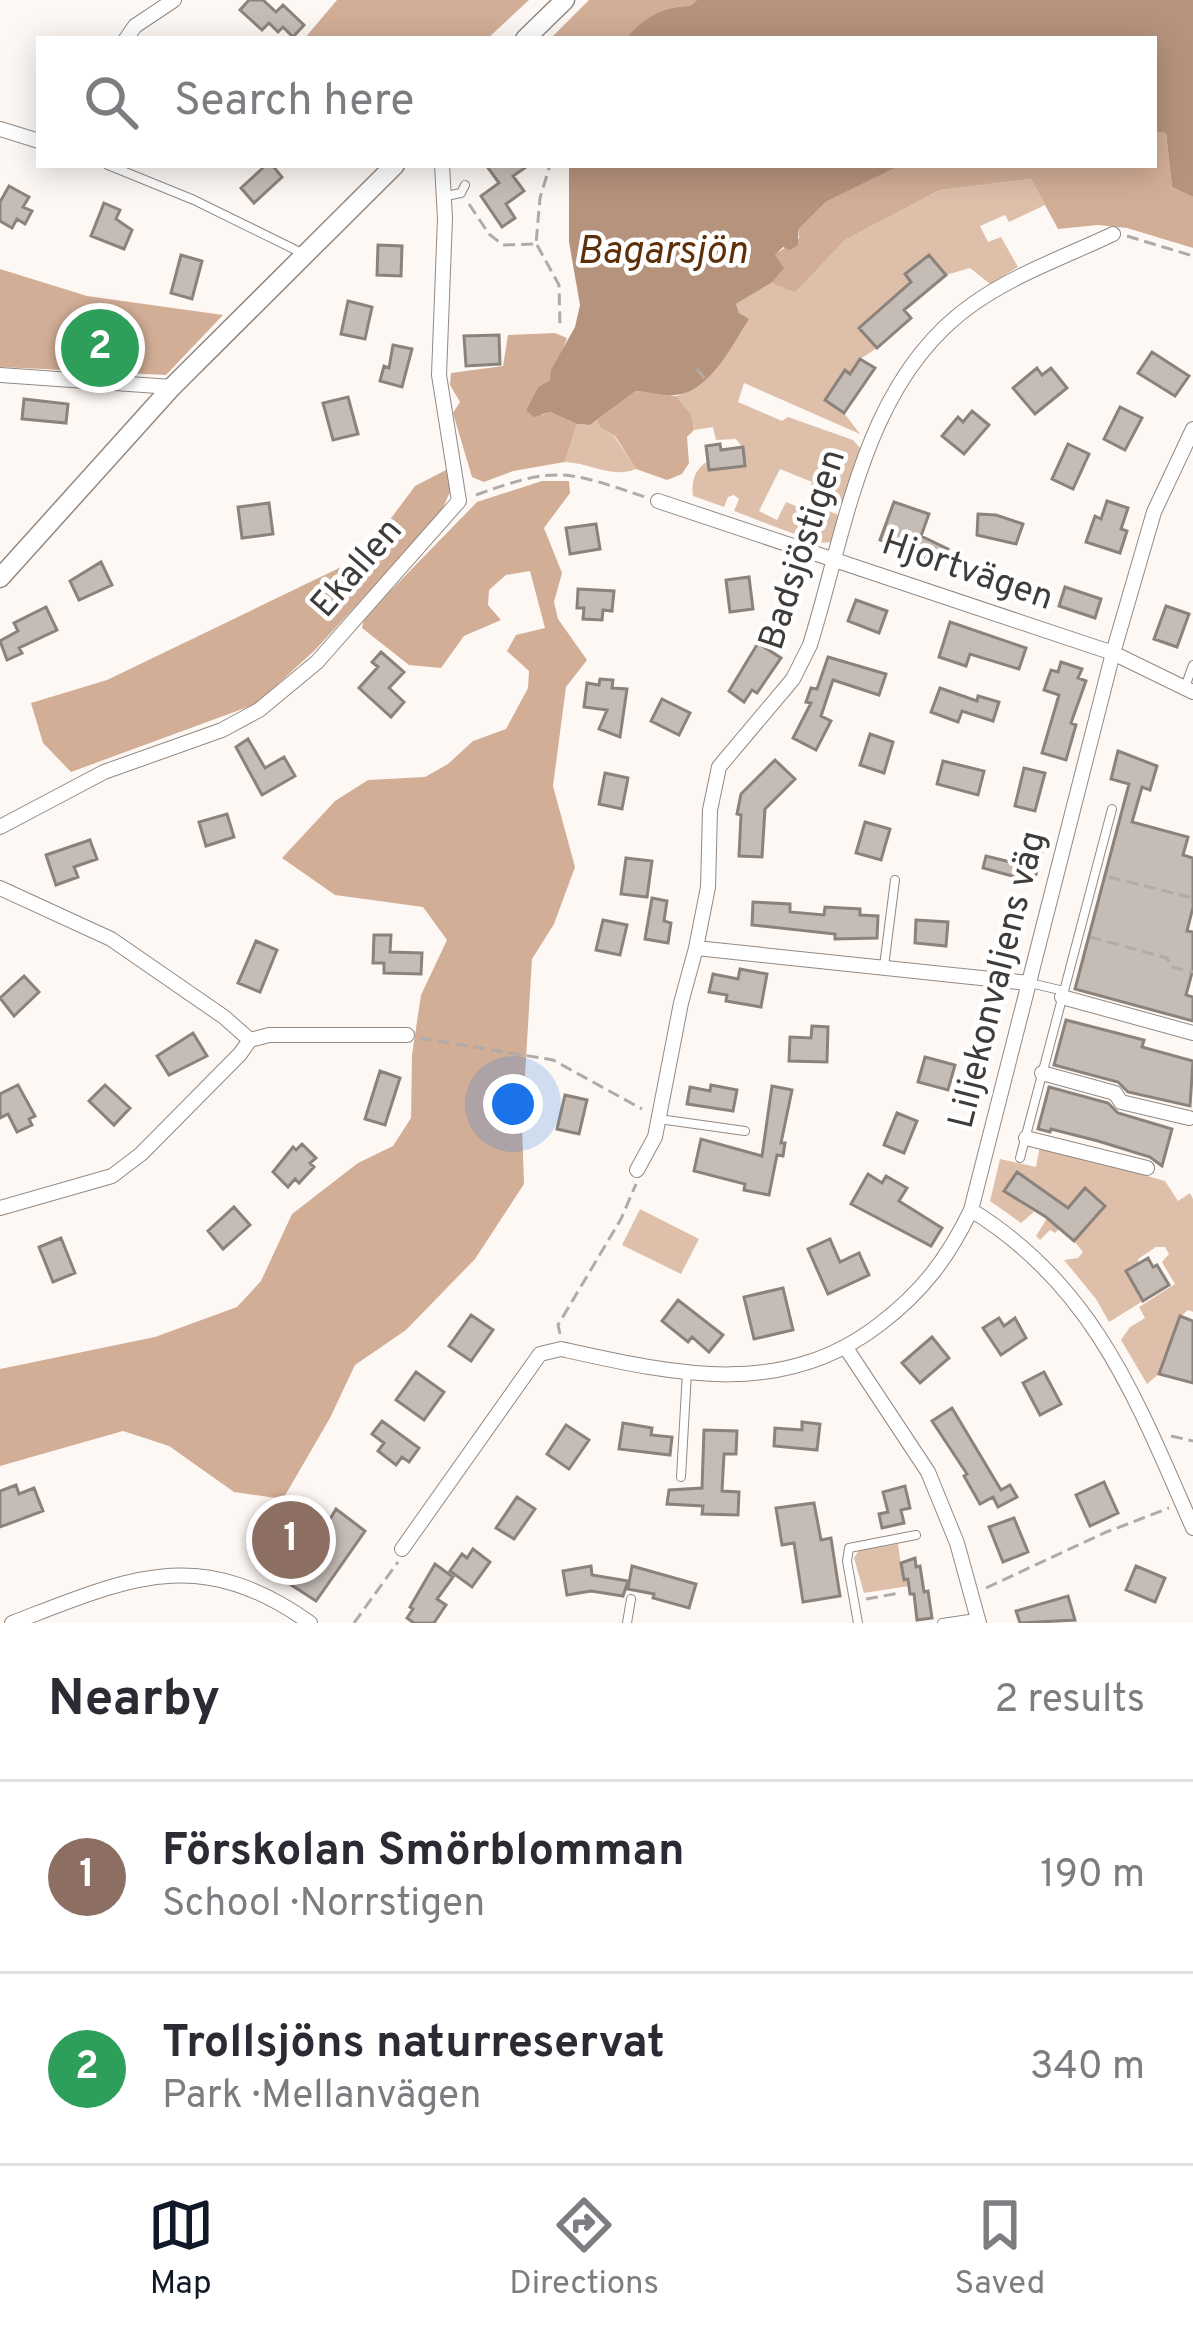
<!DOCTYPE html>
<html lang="en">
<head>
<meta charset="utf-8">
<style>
	:root { --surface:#fff; --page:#f2f2f3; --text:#2b2b33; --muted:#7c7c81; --line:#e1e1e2; --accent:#111827 }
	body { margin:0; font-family:Overpass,sans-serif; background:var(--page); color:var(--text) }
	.you { position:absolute; left:513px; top:1104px; width:42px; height:42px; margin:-30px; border:9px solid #fff; border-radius:50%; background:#1a73e8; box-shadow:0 0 0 18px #1a73e833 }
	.badge { display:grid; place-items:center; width:78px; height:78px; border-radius:50%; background:var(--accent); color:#fff; font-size:39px; font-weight:700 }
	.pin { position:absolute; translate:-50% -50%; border:6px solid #fff; box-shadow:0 3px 12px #0006 }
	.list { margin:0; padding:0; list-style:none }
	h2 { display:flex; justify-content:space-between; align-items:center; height:156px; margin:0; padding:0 48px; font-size:51px }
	h2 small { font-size:39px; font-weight:400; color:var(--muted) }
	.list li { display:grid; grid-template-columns:78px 1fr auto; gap:36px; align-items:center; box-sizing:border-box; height:192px; padding:0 48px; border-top:3px solid var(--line) }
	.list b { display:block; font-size:45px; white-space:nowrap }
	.list p { margin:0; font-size:39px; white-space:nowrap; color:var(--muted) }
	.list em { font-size:39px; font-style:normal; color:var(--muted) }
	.icon { flex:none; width:66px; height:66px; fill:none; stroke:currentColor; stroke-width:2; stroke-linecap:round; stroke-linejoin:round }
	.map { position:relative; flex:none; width:1193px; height:1623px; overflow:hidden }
	.search { position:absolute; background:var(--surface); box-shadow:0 6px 30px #0003; left:36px; right:36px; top:36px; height:132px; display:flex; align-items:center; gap:30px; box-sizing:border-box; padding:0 42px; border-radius:0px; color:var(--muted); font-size:45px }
	.sheet { height:540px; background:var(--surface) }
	nav { display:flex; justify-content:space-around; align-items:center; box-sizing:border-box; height:168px; border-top:3px solid var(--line); background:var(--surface); font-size:33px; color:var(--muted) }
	nav a { display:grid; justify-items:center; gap:6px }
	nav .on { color:var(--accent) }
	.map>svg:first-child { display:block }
</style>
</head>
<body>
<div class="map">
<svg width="1193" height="1623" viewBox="0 0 1193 1623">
	<rect width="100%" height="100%" fill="#fef8f4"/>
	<path fill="#debfaa" d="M 1031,179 L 1045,205 L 1009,222 L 1005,215 L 980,226 L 988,242 L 1001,237 L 1018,267 L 990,284 L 970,268 L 946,275 L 929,255 L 922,295 L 905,311 L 893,298 L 860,327 L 877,348 L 860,359 L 849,373 L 845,371 L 825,400 L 844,413 L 860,434 L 744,383 L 738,402 L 782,421 L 788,417 L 853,440 L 860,448 L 843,508 L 817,497 L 810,488 L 812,482 L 780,469 L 759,511 L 777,520 L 786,502 L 813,513 L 816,506 L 841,516 L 832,542 L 818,543 L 734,511 L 739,499 L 734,495 L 728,497 L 724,507 L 693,496 C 691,481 695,469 708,461 L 709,470 L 743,448 L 736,439 L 716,440 L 713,427 L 694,430 L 692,415 L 676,396 C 710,385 731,349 748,320 L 739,313 L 736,304 L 771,283 L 795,293 L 845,240 L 940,190 Z
		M 597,420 L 600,428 L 614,436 L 636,469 C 612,479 591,463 565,462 L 577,424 L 590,425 Z
		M 1040,1146 L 1165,1181 L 1178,1201 L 1190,1193 L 1193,1199 L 1193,1312 L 1188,1310 L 1180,1317 L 1169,1345 L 1181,1362 L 1163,1358 L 1159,1374 L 1147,1384 L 1121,1340 L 1130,1327 L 1145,1318 L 1139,1307 L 1175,1284 L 1162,1262 L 1169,1254 L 1165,1247 L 1156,1247 L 1138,1259 L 1143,1301 L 1109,1322 L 1096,1299 L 1064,1260 L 1078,1258 L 1083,1252 L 1074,1241 L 1104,1205 L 1085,1189 L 1059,1229 L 1055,1233 L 1050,1230 L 1040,1240 L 1036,1236 L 1057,1202 L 1004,1191 L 1034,1212 L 1021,1223 L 990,1201 L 1000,1159 L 1036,1167 Z
		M 640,1209 L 699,1239 L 681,1274 L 622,1245 Z
		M 898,1544 L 903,1579 L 908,1579 L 909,1586 L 864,1593 L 854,1558 L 859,1550 Z"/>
	<path fill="#d2ae97" d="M 337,0 L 529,0 L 487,39 L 304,39 Z
		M 589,0 L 697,0 L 690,6 C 665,5 642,19 626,39 L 550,39 Z
		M 1154,132 L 1166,133 L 1172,187 L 1193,197 L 1193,248 L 1127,228 L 1098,225 L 1058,229 L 1031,179 L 940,190 L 845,240 L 795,293 L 771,283 L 776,276 L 774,255 L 799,238 L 798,230 L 826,202 L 901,165 L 1154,165 Z
		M 0,269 L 87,296 L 223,315 L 166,375 L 0,367 Z
		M 555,333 L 567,338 C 563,353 552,365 550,380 L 538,387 L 526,410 L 542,415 L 550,412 L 577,424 L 565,462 L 513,471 L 484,482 L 472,477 L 453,413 L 460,402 L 450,385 L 451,373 L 503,366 L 508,335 Z
		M 636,391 L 676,396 L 692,415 L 694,430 L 687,437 L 689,463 L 682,474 L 667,480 L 636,469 L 615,436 L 600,428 L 597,420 Z
		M 446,470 L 451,490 L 439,516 L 315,650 L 256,704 L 71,772 L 43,743 L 31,703 L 107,680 L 362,557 L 415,486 Z
		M 542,481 L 569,481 L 570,493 L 544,528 L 562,573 L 554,602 L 558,619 L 587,660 L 566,687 L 553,786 L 575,867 L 554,924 L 532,959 L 522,1125 L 524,1184 L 475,1259 L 406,1330 L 355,1365 L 330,1418 L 283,1499 L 234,1492 L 169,1446 L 123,1431 L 0,1466 L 0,1369 L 155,1337 L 237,1307 L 261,1281 L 292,1214 L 358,1163 L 393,1146 L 411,1118 L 412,1055 L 421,995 L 447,940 L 423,907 L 335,895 L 282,858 L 335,801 L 368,780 L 425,777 L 448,764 L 473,741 L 506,729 L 528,688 L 529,671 L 507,651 L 516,635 L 545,628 L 530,571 L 506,575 L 489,590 L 488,605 L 501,620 L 464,636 L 441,668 L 409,665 L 362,628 L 364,618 L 477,502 Z"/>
	<path fill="#b6937d" d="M 697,0 L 1193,0 L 1193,197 L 1172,187 L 1166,133 L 1154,132 L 1154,39 L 626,39 C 641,19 665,5 690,6 Z
		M 569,165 L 901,165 L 826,202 L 798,230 L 798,245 L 790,250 L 783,247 L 775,255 L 784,268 L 771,283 L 736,304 L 739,313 L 749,319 C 733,344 709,393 675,395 C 663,396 648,392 636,391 L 590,425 L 577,424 L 550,412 L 534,417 L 526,410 L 538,387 L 550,380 L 551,370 L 575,327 L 580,305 L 569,242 Z"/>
	<path fill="#c5bcb6" stroke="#8b827c" stroke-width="3" d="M 249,0 L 263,0 L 276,12 L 283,5 L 304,25 L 293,37 L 283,27 L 278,32 L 269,23 L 262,30 L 240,10 Z
		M 266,165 L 272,165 L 282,177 L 254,203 L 241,188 Z
		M 486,165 L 529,165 L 513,176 L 524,191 L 506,204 L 515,218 L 502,227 L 481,196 L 499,183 Z
		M 9,186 L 29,197 L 23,207 L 32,211 L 25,224 L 17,219 L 12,228 L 0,221 L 0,202 Z
		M 104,203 L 120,210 L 116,219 L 132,230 L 124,249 L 91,236 Z
		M 378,245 L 402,246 L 401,276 L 377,275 Z
		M 181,255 L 202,261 L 192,299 L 171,293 Z
		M 929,255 L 946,275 L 904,310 L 911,318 L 877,348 L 859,328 L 911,282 L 905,274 Z
		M 348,301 L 372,307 L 365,339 L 341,334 Z
		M 499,335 L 500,364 L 466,366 L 464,336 Z
		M 393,345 L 412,349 L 402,387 L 380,381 L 384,366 L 389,368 Z
		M 1152,352 L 1189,376 L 1175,396 L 1138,373 Z
		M 860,359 L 875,368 L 844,413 L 825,400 L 845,370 L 850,374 Z
		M 1037,368 L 1042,375 L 1051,368 L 1067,388 L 1035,414 L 1013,388 Z
		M 348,397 L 358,434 L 333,440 L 323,403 Z
		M 24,399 L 68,404 L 66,423 L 22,419 Z
		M 1120,407 L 1142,418 L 1125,450 L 1104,439 Z
		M 972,411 L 989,425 L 964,454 L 942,436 L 958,417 L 963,422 Z
		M 720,444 L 721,450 L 743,447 L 745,466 L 709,470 L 706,446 Z
		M 1068,444 L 1089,454 L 1073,489 L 1052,479 Z
		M 1107,501 L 1128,508 L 1121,529 L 1127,531 L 1120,553 L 1086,542 L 1095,516 L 1101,519 Z
		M 894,502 L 929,514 L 921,536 L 948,549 L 942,564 L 880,540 Z
		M 269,503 L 273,534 L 242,538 L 238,507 Z
		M 978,514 L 996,515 L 1023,524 L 1016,544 L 977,535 Z
		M 596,524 L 600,549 L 570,554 L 566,528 Z
		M 101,562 L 112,585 L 79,600 L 70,581 Z
		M 749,577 L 753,609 L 730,612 L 726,580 Z
		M 1065,587 L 1101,599 L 1095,618 L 1059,606 Z
		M 578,589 L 614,591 L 612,611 L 603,610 L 602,620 L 583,619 L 584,608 L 577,608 Z
		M 856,600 L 887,611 L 879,633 L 848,621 Z
		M 1166,606 L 1189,614 L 1177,647 L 1154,639 Z
		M 46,607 L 57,630 L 19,648 L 22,653 L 7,660 L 0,641 L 18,631 L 14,623 Z
		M 950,622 L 1026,648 L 1019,669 L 970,654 L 966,666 L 939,657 Z
		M 758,643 L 781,658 L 757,693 L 752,690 L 744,702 L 729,691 Z
		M 381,652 L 404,672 L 389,688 L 404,702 L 391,717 L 359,688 L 378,667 L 372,662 Z
		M 828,657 L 886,674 L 879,695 L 833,680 L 821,716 L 831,721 L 816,750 L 793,738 L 811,703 L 806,702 L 811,688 L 817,689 Z
		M 1061,662 L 1082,669 L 1078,678 L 1086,681 L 1071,723 L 1076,725 L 1066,760 L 1042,753 L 1059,695 L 1044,690 L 1051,670 L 1058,672 Z
		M 600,679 L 613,680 L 612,688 L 627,689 L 620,737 L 599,729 L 607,710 L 584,707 L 587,683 L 599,685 Z
		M 940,688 L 977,701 L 978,696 L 999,702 L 993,721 L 962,711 L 958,722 L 931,712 Z
		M 662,699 L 690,713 L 679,735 L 651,721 Z
		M 870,734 L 893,742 L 884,773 L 860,765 Z
		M 248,739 L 265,768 L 284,757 L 295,776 L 262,795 L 236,747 Z
		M 1118,751 L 1157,766 L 1150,790 L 1142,787 L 1132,822 L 1188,837 L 1183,855 L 1193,858 L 1193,907 L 1187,931 L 1193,932 L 1193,969 L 1186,995 L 1193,997 L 1193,1021 L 1075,989 L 1129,784 L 1111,779 Z
		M 775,760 L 795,779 L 765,809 L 762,857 L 739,856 L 741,815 L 737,814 L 741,794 Z
		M 943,761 L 984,771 L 978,795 L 937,784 Z
		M 1024,768 L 1045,773 L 1035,811 L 1015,806 Z
		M 605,773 L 628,778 L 622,809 L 599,804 Z
		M 227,814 L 234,837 L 206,846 L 199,822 Z
		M 865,822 L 890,829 L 881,860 L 856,853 Z
		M 90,840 L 97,859 L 74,867 L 78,877 L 56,885 L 46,855 Z
		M 1028,847 L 1042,851 L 1034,882 L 983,868 L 986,856 L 1023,865 Z
		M 626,858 L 652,861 L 647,897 L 621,894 Z
		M 652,898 L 667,901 L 664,921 L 671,923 L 668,943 L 645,939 Z
		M 753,902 L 790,904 L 790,912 L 824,915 L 825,907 L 860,909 L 860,915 L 878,916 L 877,938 L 835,939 L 835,934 L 752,925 Z
		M 603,920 L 627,925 L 620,955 L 596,950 Z
		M 916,920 L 948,922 L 946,946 L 915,943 Z
		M 374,935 L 391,935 L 390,952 L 422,953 L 421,974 L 384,973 L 384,963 L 373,963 Z
		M 256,941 L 277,950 L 260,992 L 238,983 Z
		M 740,969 L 767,974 L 761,1007 L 726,1001 L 727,995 L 709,992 L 713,974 L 738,979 Z
		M 24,976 L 39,992 L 14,1016 L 0,998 Z
		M 1066,1020 L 1144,1040 L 1142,1047 L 1193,1061 L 1190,1106 L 1128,1092 L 1118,1082 L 1054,1065 Z
		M 812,1026 L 828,1027 L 827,1062 L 789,1061 L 790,1037 L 811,1038 Z
		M 193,1033 L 207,1056 L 169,1075 L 157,1056 Z
		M 925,1057 L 955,1065 L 948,1090 L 918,1082 Z
		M 380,1071 L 400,1078 L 385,1125 L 365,1119 Z
		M 18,1085 L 35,1116 L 29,1119 L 32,1125 L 17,1132 L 8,1114 L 0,1118 L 0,1094 Z
		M 105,1085 L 130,1108 L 114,1125 L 89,1101 Z
		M 711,1085 L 737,1090 L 733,1111 L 687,1104 L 690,1087 L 710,1091 Z
		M 772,1086 L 792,1090 L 781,1143 L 785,1143 L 783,1156 L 777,1155 L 769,1195 L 744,1190 L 745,1184 L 694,1171 L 701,1139 L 762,1156 Z
		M 1049,1087 L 1108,1103 L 1118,1113 L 1172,1129 L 1162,1166 L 1150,1157 L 1098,1141 L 1051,1129 L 1050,1132 L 1038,1129 Z
		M 565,1095 L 587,1100 L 579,1134 L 557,1129 Z
		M 897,1113 L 917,1121 L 904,1153 L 884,1145 Z
		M 302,1144 L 316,1158 L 310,1163 L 314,1167 L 299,1183 L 295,1179 L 288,1187 L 273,1172 L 293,1147 L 296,1150 Z
		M 1017,1172 L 1068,1208 L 1085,1188 L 1105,1206 L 1074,1241 L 1046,1217 L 1004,1191 Z
		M 868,1174 L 882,1183 L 886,1176 L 907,1188 L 899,1201 L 942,1228 L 931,1246 L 851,1204 Z
		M 234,1207 L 250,1225 L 223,1249 L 208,1231 Z
		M 61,1238 L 75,1273 L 53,1282 L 39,1247 Z
		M 830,1239 L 840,1262 L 859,1253 L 869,1275 L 828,1294 L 808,1249 Z
		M 1148,1258 L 1153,1267 L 1157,1265 L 1169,1285 L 1143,1301 L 1126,1271 Z
		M 783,1288 L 793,1330 L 754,1339 L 744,1297 Z
		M 678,1300 L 723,1335 L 709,1352 L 692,1337 L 688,1342 L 662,1321 Z
		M 471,1315 L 493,1330 L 471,1361 L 449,1346 Z
		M 1180,1316 L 1193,1321 L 1193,1383 L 1159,1374 Z
		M 999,1318 L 1004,1326 L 1015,1318 L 1026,1338 L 1001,1355 L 983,1328 Z
		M 932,1337 L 949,1358 L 920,1383 L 902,1363 Z
		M 416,1372 L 444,1392 L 424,1420 L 396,1400 Z
		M 1044,1372 L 1061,1404 L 1040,1415 L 1023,1383 Z
		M 952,1408 L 1001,1490 L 1010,1485 L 1017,1497 L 998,1507 L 993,1497 L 980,1504 L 964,1476 L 967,1474 L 932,1421 Z
		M 382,1421 L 419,1448 L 409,1462 L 402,1457 L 396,1465 L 378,1451 L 384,1443 L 372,1434 Z
		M 802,1422 L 820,1424 L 817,1450 L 774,1446 L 775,1428 L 802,1430 Z
		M 623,1423 L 652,1428 L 651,1435 L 672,1437 L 670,1455 L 619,1449 Z
		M 566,1425 L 589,1440 L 569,1469 L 547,1454 Z
		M 704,1430 L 737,1431 L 736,1454 L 724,1454 L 722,1491 L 739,1492 L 738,1515 L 702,1514 L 703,1506 L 667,1504 L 669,1490 L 702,1488 Z
		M 1104,1482 L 1118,1513 L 1090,1526 L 1076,1495 Z
		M 16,1485 L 19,1494 L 34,1488 L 43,1511 L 0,1527 L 0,1491 Z
		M 905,1486 L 910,1508 L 901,1510 L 904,1523 L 882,1528 L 879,1514 L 888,1512 L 883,1492 Z
		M 517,1497 L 535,1509 L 514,1539 L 496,1528 Z
		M 814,1503 L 821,1540 L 831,1538 L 840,1596 L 803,1602 L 794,1543 L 782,1545 L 776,1508 Z
		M 336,1509 L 365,1531 L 316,1601 L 276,1575 L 250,1549 L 277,1524 L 308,1556 Z
		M 1014,1518 L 1028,1552 L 1003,1562 L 989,1527 Z
		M 473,1549 L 490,1562 L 472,1587 L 450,1571 L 462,1554 L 467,1558 Z
		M 915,1558 L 916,1567 L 920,1566 L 924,1592 L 928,1591 L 932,1618 L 917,1620 L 914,1594 L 910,1594 L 908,1579 L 904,1580 L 901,1563 Z
		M 435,1564 L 453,1577 L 437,1599 L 446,1605 L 434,1623 L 414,1623 L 407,1618 L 413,1609 L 410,1607 Z
		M 591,1566 L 592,1575 L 628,1581 L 623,1596 L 591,1591 L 567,1595 L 563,1571 Z
		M 632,1566 L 696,1584 L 689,1608 L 653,1598 L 654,1594 L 628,1589 Z
		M 1136,1566 L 1165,1578 L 1155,1602 L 1126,1590 Z
		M 1068,1596 L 1075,1620 L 1020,1623 L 1016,1611 Z"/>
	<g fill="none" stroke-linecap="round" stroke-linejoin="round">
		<defs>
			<path id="lane" d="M 108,165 L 194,200 L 302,253
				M 446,196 L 461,193 L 465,185
				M 1185,687 L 1193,665
				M 884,966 L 895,880
				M 1030,983 L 1064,991
				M 659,1119 L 745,1131
				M 1020,1158 L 1112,809
				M 681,1477 L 687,1372
				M 627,1623 L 631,1599
				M 858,1623 L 847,1561 L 849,1548 L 916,1535
				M 942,1623 L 976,1618"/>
			<path id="street" d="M 126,39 L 135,26 L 174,0
				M 0,129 L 39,141
				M 0,375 L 172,387
				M 658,501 L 1113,653 L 1193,692
				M 0,827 L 104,772 L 222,730 L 259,710 L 317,662 L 459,501 L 439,375 L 445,218 L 442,165
				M 0,888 L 111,939 L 224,1017 L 250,1040 L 269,1035 L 407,1035
				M 696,948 L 1029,983
				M 1062,997 L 1193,1033
				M 1042,1073 L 1115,1093 L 1121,1102 L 1189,1118
				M 1026,1138 L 1147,1168
				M 637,1170 L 655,1137 L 681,1003 L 696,948 L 708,887 L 710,810 L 719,767 L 793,679 L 810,645 C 847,526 864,380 973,304 C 1015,274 1067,256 1113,234
				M 0,1208 L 112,1176 L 141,1154 L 240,1054 L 250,1040
				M 971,1210 C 1095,1286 1137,1401 1193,1528
				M 846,1348 L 928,1472 L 957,1543 L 979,1623
				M 402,1549 L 540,1354 L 561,1349 C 674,1374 782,1400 880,1324 C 922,1292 948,1258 971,1210 L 1113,653 L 1154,512 L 1193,429
				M 12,1623 C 127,1579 198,1543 310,1623"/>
			<path id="secondary" d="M 525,39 L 565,0
				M 0,578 L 172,387 L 395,165"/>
		</defs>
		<use href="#lane" stroke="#928983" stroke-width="10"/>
		<use href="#street" stroke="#928983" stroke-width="16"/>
		<use href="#secondary" stroke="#928983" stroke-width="21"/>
		<path stroke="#b0aba8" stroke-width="3" stroke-dasharray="12 6" stroke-linecap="butt" d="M 469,204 L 489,234 L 503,245 L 536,244 L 540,198 L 550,165
			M 1127,236 L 1193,256
			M 537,245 L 559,285 L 560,327
			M 697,369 L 705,379
			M 476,495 C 556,466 565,470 645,497
			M 1109,877 L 1193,898
			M 1090,937 L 1167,958 L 1171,967 L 1193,972
			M 420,1038 L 553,1060 L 642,1109
			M 560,1334 L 558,1325 L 621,1219 L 636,1184
			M 1171,1436 L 1193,1441
			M 986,1588 L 1104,1533 L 1169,1508
			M 866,1599 L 900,1593
			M 354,1623 L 398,1562"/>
		<use href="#lane" stroke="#fff" stroke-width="8"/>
		<use href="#street" stroke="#fff" stroke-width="14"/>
		<use href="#secondary" stroke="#fff" stroke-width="18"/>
	</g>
	<g text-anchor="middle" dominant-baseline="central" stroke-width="9" stroke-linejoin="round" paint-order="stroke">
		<g font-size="36" fill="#3f3c39" stroke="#fff">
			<text transform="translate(804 550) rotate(-72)">Badsjöstigen</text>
			<text transform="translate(358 569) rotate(-49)">Ekallen</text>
			<text transform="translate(967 572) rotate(19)">Hjortvägen</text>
			<text transform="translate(999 980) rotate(-76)">Liljekonvaljens väg</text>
		</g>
		<g font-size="39" font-style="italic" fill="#5e3009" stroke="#fff">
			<text x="662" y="253">Bagarsjön</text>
		</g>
	</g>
</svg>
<div class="you"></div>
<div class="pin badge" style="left:291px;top:1540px;background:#8d6e63">1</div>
<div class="pin badge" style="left:100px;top:348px;background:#2e9e5b">2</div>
<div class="search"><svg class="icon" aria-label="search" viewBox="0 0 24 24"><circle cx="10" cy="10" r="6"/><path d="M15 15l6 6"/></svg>Search here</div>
</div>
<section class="sheet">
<h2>Nearby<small>2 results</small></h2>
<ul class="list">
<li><span class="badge" style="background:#8d6e63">1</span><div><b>Förskolan Smörblomman</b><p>School · Norrstigen</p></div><em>190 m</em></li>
<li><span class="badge" style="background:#2e9e5b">2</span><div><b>Trollsjöns naturreservat</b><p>Park · Mellanvägen</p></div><em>340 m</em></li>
</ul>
</section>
<nav>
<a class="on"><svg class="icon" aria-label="map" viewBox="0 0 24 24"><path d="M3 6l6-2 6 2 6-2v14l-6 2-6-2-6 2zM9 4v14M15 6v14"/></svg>Map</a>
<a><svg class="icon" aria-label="directions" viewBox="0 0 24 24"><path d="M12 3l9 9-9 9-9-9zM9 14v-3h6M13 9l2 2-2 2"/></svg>Directions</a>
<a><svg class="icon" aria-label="saved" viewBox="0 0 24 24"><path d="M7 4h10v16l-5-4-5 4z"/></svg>Saved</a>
</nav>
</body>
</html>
